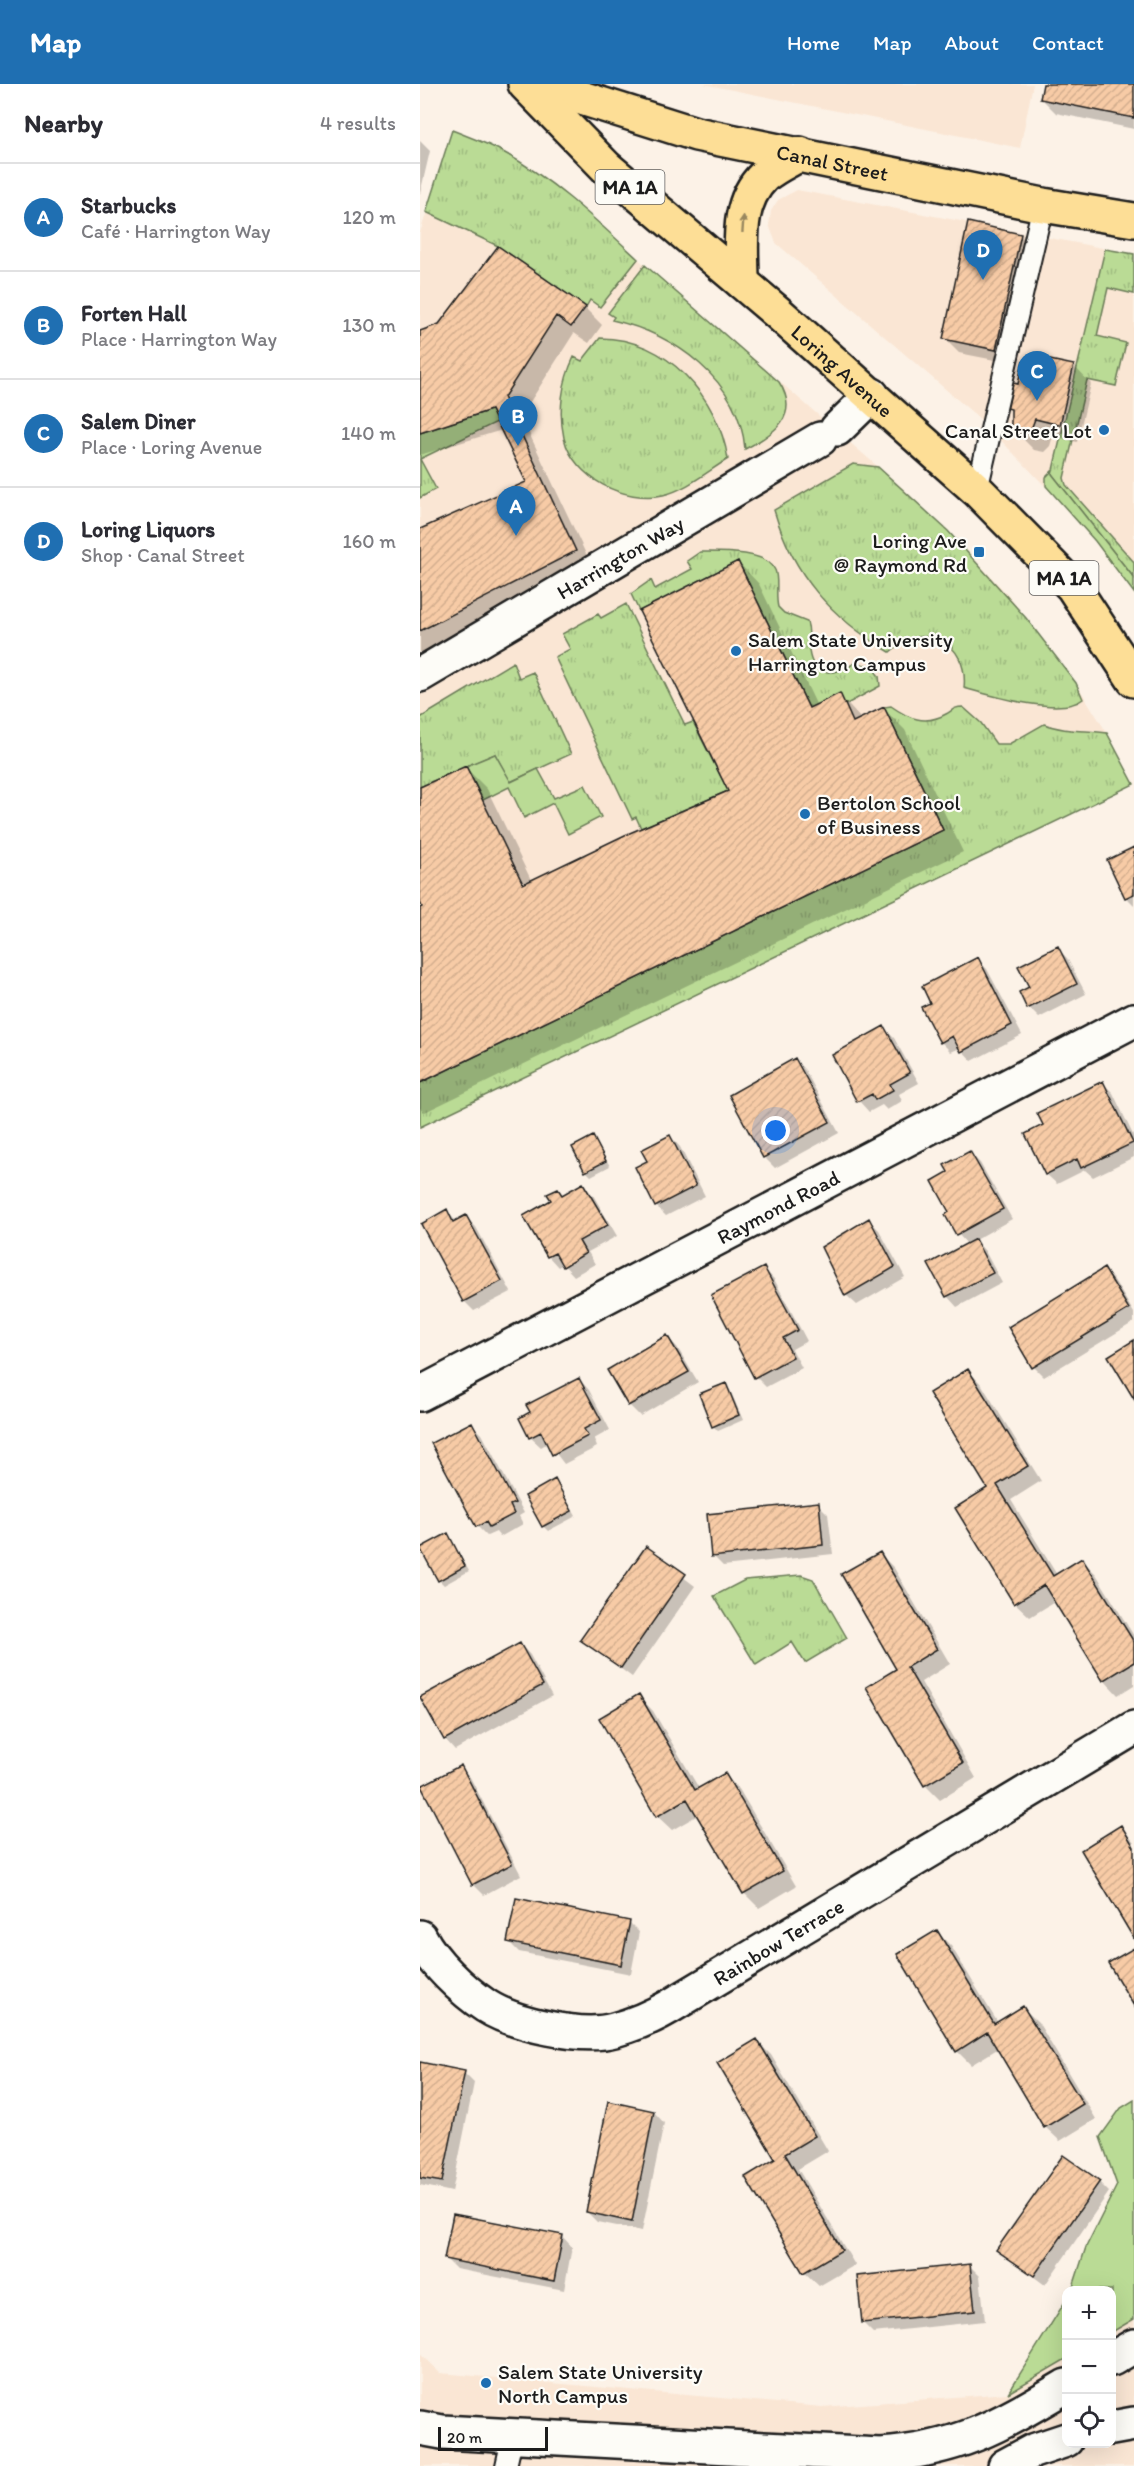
<!DOCTYPE html>
<html lang="en">
<head>
<meta charset="utf-8">
<style>
	:root { --surface:#fff; --page:#f2f2f3; --text:#2b2b33; --muted:#7c7c81; --line:#e1e1e2; --accent:#1f6fb2 }
	body { margin:0; font-family:Itim,sans-serif; background:var(--page); color:var(--text) }
	.controls { position:absolute; right:18px; bottom:18px; display:grid; overflow:hidden; border-radius:12px; box-shadow:0 6px 24px #0002 }
	.controls button { width:54px; height:54px; display:grid; place-items:center; padding:0; border:0; border-bottom:2px solid var(--line); background:var(--surface); color:var(--text); font:30px sans-serif }
	.scale { position:absolute; left:18px; bottom:15px; width:110px; box-sizing:border-box; padding-left:6px; border:3px solid #1c1c1c; border-top:0; font-size:16px; line-height:21px; white-space:nowrap; color:#1c1c1c; -webkit-text-stroke:4px #fdfcf7; paint-order:stroke }
	.you { position:absolute; left:356px; top:1047px; width:21px; height:21px; margin:-15px; border:4px solid #fff; border-radius:50%; background:#1a73e8; box-shadow:0 0 0 9px #1a73e833 }
	.badge { display:grid; place-items:center; width:39px; height:39px; border-radius:50%; background:var(--accent); color:#fff; font-size:20px; font-weight:700 }
	.pin { position:absolute; translate:-50% -50px; filter:drop-shadow(0 2px 3px #0008) }
	.pin::after { content:''; position:absolute; top:32px; width:21px; height:18px; background:inherit; clip-path:polygon(0 0,100% 0,50% 100%) }
	.list { margin:0; padding:0; list-style:none }
	h2 { display:flex; justify-content:space-between; align-items:center; height:78px; margin:0; padding:0 24px; font-size:26px }
	h2 small { font-size:20px; font-weight:400; color:var(--muted) }
	.list li { display:grid; grid-template-columns:39px 1fr auto; gap:18px; align-items:center; box-sizing:border-box; height:108px; padding:0 24px; border-top:2px solid var(--line) }
	.list b { display:block; font-size:22px; white-space:nowrap }
	.list p { margin:0; font-size:20px; white-space:nowrap; color:var(--muted) }
	.list em { font-size:20px; font-style:normal; color:var(--muted) }
	.icon { flex:none; width:33px; height:33px; fill:none; stroke:currentColor; stroke-width:2; stroke-linecap:round; stroke-linejoin:round }
	.map { position:relative; flex:none; width:714px; height:2382px; overflow:hidden }
	header { display:flex; align-items:center; gap:36px; box-sizing:border-box; height:84px; padding:0 30px; background:var(--accent); color:#fff }
	header strong { font-size:28px }
	nav { display:flex; gap:33px; margin-inline-start:auto; font-size:21px }
	main { display:flex }
	aside { flex:1; background:var(--surface) }
	.map>svg:first-child { display:block }
</style>
</head>
<body>
<header>
<strong>Map</strong>
<nav><a>Home</a><a>Map</a><a>About</a><a>Contact</a></nav>
</header>
<main>
<aside>
<h2>Nearby<small>4 results</small></h2>
<ul class="list">
<li><span class="badge">A</span><div><b>Starbucks</b><p>Café · Harrington Way</p></div><em>120 m</em></li>
<li><span class="badge">B</span><div><b>Forten Hall</b><p>Place · Harrington Way</p></div><em>130 m</em></li>
<li><span class="badge">C</span><div><b>Salem Diner</b><p>Place · Loring Avenue</p></div><em>140 m</em></li>
<li><span class="badge">D</span><div><b>Loring Liquors</b><p>Shop · Canal Street</p></div><em>160 m</em></li>
</ul>
</aside>
<div class="map">
<svg width="714" height="2382" viewBox="0 0 714 2382">
	<defs>
		<pattern id="grass-tufts" width="24" height="20" patternUnits="userSpaceOnUse" patternTransform="scale(1.5)"><rect width="24" height="20" fill="#badb95"/><path d="M3 7l-1-3M5 7V3M7 7l1-3M15 17l-1-3M17 17v-4M19 17l1-3" fill="none" stroke="#9fbb80"/></pattern>
		<pattern id="building-hatch" width="6" height="6" patternUnits="userSpaceOnUse" patternTransform="scale(1.5)"><rect width="6" height="6" fill="#f7cba6"/><path d="M-1 1l2-2M0 6l6-6M5 7l2-2" fill="none" stroke="#d3ae8e"/></pattern>
	</defs>
	<rect width="100%" height="100%" fill="#fcf2e7"/>
	<filter id="ink" filterUnits="userSpaceOnUse"><feTurbulence type="fractalNoise" baseFrequency=".0167" numOctaves="2"/><feDisplacementMap in="SourceGraphic" scale="12" xChannelSelector="R" yChannelSelector="G"/><feConvolveMatrix kernelMatrix="1 2 1 2 8 2 1 2 1" color-interpolation-filters="sRGB"/></filter>
	<g filter="url(#ink)">
		<path fill="#fae6d4" d="M 283,0 L 613,0 L 600,64 Z
			M 32,46 L 83,67 L 141,108 L 479,401 L 528,447 L 587,510 L 656,599 L 687,649 L 714,700 L 557,775 L 0,1029 L 0,149 Z
			M 377,106 L 714,170 L 714,509 L 675,457 L 628,405 L 560,335 L 356,159 L 349,141 L 351,127 L 358,116 Z
			M 714,2235 L 714,2382 L 0,2382 L 0,2270 L 20,2289 L 402,2323 L 588,2309 L 646,2275 L 646,2360 L 692,2360 L 692,2248 Z"/>
		<path fill="url(#grass-tufts)" stroke="#6b7c58" stroke-width="1.5" d="M 32,46 C 49,53 67,59 83,68 C 133,95 177,137 218,175 L 180,223 L 170,216 L 166,223 L 78,162 L 6,128 Z
			M 685,165 L 714,170 L 714,210 L 688,204 L 677,252 L 706,259 L 696,302 L 667,296 L 644,394 L 646,401 L 714,478 L 714,494 L 632,390 Z
			M 225,181 L 359,298 C 381,332 354,350 325,365 C 319,295 254,250 192,236 L 194,233 L 188,229 Z
			M 180,254 C 247,254 298,313 308,375 C 288,387 266,406 243,411 C 205,419 154,395 144,354 C 138,327 142,298 154,273 L 162,277 Z
			M 0,375 L 16,405 L 0,414 Z
			M 433,380 L 458,383 L 528,447 L 606,534 L 656,599 L 663,615 C 642,633 569,611 544,604 C 549,558 504,535 470,568 C 411,534 373,491 354,426 Z
			M 280,468 C 298,468 347,466 355,486 C 359,495 355,512 358,523 L 364,529 L 387,538 C 391,549 387,555 389,566 C 392,595 416,591 435,579 L 451,582 L 459,592 L 460,602 L 425,621 L 389,624 L 318,477 L 219,527 L 211,510 L 231,496 L 235,505 L 272,485 L 267,477 Z
			M 206,520 L 265,641 L 273,638 L 308,707 L 221,744 L 216,733 L 212,735 L 135,573 L 150,565 L 142,550 L 178,530 L 181,534 Z
			M 93,578 L 99,594 L 113,588 L 151,670 L 90,698 L 75,670 L 0,703 L 0,634 Z
			M 471,622 C 488,634 505,642 526,630 C 533,626 534,623 543,623 L 561,639 L 576,660 L 589,660 L 624,640 C 644,648 666,646 687,649 L 714,700 L 0,1043 L 0,999 L 523,746 L 464,623 Z
			M 381,1491 L 393,1495 L 427,1554 L 385,1579 L 372,1558 L 336,1581 L 294,1512 L 325,1496 Z"/>
		<path fill="#badb95" stroke="#6b7c58" stroke-width="1.5" d="M 71,326 L 77,338 L 0,375 L 0,349 Z
			M 632,387 L 632,390 L 714,494 L 714,509 L 675,457 L 626,402 L 626,393 Z
			M 75,670 L 91,698 L 118,685 L 134,714 L 165,701 L 181,733 L 148,750 L 133,719 L 104,734 L 89,703 L 63,716 L 46,682 Z
			M 714,2016 L 714,2235 L 692,2248 L 692,2206 L 652,2206 L 666,2163 L 697,2101 L 680,2053 L 701,2024 Z
			M 646,2216 L 646,2275 L 588,2309 Z"/>
		<path fill="#0003" d="M 624,0 L 714,0 L 714,45 L 636,29 L 621,14 Z
			M 0,57 L 10,67 L 0,110 Z
			M 600,151 L 614,166 L 590,279 L 539,269 L 525,255 Z
			M 165,224 L 182,241 L 169,259 L 154,249 L 101,332 L 173,485 L 0,572 L 0,449 L 108,398 L 82,346 L 0,371 L 0,248 Z
			M 654,282 L 671,300 L 657,358 L 633,352 L 630,362 L 624,368 L 614,366 L 596,348 L 591,335 L 592,327 L 588,323 L 599,302 L 629,285 Z
			M 318,478 L 339,500 L 397,622 L 419,611 L 442,636 L 464,625 L 485,646 L 543,768 L 5,1028 L 0,1024 L 0,826 L 4,824 L 0,815 L 0,705 L 46,684 L 67,705 L 112,798 L 310,708 Z
			M 714,764 L 714,821 L 706,813 Z
			M 637,864 L 647,874 L 666,910 L 619,934 L 609,924 L 611,904 Z
			M 557,875 L 567,885 L 602,951 L 552,977 L 540,964 L 531,968 L 521,958 L 512,919 Z
			M 464,944 L 474,954 L 499,999 L 479,1010 L 482,1017 L 467,1026 L 462,1021 L 449,1028 L 439,1017 L 414,971 Z
			M 375,976 L 385,986 L 419,1049 L 355,1084 L 345,1074 L 311,1011 Z
			M 683,999 L 693,1009 L 714,1053 L 714,1073 L 673,1093 L 665,1086 L 637,1100 L 626,1090 L 625,1042 Z
			M 250,1052 L 260,1063 L 285,1112 L 246,1132 L 236,1122 Z
			M 173,1054 L 190,1082 L 171,1092 L 166,1087 Z
			M 550,1069 L 560,1079 L 592,1135 L 555,1156 L 565,1167 L 582,1199 L 537,1223 L 527,1212 L 548,1161 L 538,1150 L 531,1128 L 530,1089 Z
			M 163,1101 L 173,1111 L 197,1152 L 168,1168 L 175,1180 L 154,1192 L 143,1180 L 138,1183 L 128,1172 L 133,1117 L 138,1106 L 143,1112 Z
			M 26,1127 L 37,1138 L 46,1133 L 56,1143 L 91,1208 L 54,1227 L 44,1217 Z
			M 449,1136 L 459,1146 L 485,1193 L 437,1221 L 426,1211 Z
			M 344,1185 L 354,1195 L 387,1257 L 372,1265 L 382,1284 L 346,1303 L 336,1293 Z
			M 684,1186 L 694,1196 L 714,1229 L 714,1238 L 624,1293 L 614,1283 Z
			M 247,1253 L 257,1263 L 278,1298 L 220,1332 L 209,1321 L 189,1286 Z
			M 548,1286 L 562,1301 L 621,1397 L 591,1416 L 637,1491 L 662,1476 L 676,1490 L 714,1552 L 714,1601 L 698,1611 L 684,1596 L 636,1517 L 610,1533 L 595,1519 L 569,1404 Z
			M 159,1295 L 169,1306 L 190,1346 L 174,1355 L 177,1363 L 144,1380 L 128,1359 L 121,1363 L 110,1353 Z
			M 305,1301 L 310,1306 L 323,1336 L 298,1347 L 293,1342 Z
			M 52,1340 L 62,1350 L 104,1429 L 99,1432 L 103,1440 L 80,1453 L 76,1448 L 67,1452 L 57,1442 Z
			M 135,1397 L 156,1432 L 128,1447 L 123,1442 Z
			M 398,1420 L 408,1430 L 413,1470 L 303,1482 L 293,1472 Z
			M 28,1451 L 49,1487 L 24,1501 L 19,1496 Z
			M 226,1465 L 275,1502 L 212,1593 L 162,1556 Z
			M 459,1469 L 474,1484 L 530,1580 L 501,1598 L 556,1694 L 520,1716 L 505,1701 L 478,1586 Z
			M 100,1560 L 110,1571 L 132,1612 L 35,1666 L 25,1655 Z
			M 219,1612 L 233,1627 L 280,1706 L 305,1691 L 319,1705 L 376,1802 L 339,1824 L 324,1809 L 278,1731 L 252,1746 L 237,1732 Z
			M 40,1683 L 50,1693 L 101,1791 L 64,1811 L 53,1800 L 3,1703 Z
			M 701,1743 L 714,1758 L 714,1853 Z
			M 209,1838 L 219,1848 L 211,1890 L 99,1868 L 89,1858 Z
			M 517,1848 L 531,1862 L 578,1939 L 603,1924 L 618,1938 L 676,2035 L 640,2057 L 625,2043 L 579,1964 L 551,1981 L 537,1967 Z
			M 337,1957 L 351,1971 L 408,2067 L 378,2085 L 435,2181 L 399,2202 L 384,2188 L 357,2075 Z
			M 0,1979 L 44,1989 L 54,1999 L 32,2108 L 0,2101 Z
			M 234,2028 L 244,2039 L 222,2147 L 177,2138 L 167,2128 Z
			M 679,2098 L 689,2108 L 625,2201 L 578,2166 Z
			M 142,2152 L 152,2163 L 144,2206 L 36,2185 L 26,2175 Z
			M 550,2182 L 560,2192 L 565,2237 L 453,2249 L 443,2239 Z"/>
		<path fill="url(#building-hatch)" stroke="#1c1c1c" stroke-width="1.5" d="M 623,0 L 714,0 L 714,34 L 620,15 Z
			M 548,138 L 601,150 L 576,266 L 523,255 Z
			M 78,162 L 166,223 L 151,243 L 136,232 L 84,313 L 156,467 L 0,547 L 0,445 L 106,398 L 71,326 L 0,349 L 0,247 L 19,240 Z
			M 630,276 L 654,281 L 640,341 L 615,335 L 610,348 L 598,350 L 591,344 L 591,325 L 587,324 L 593,299 L 598,300 L 603,277 L 628,283 Z
			M 318,477 L 389,624 L 420,609 L 433,638 L 464,623 L 523,746 L 0,999 L 0,824 L 2,823 L 0,818 L 0,703 L 46,682 L 103,800 L 205,751 L 308,707 L 219,527 Z
			M 714,763 L 714,810 L 705,814 L 687,776 Z
			M 638,862 L 657,900 L 607,925 L 599,908 L 609,903 L 598,882 Z
			M 558,873 L 592,941 L 541,968 L 532,952 L 520,959 L 501,923 L 510,919 L 502,902 Z
			M 464,942 L 490,989 L 470,1000 L 473,1006 L 455,1016 L 452,1010 L 437,1018 L 412,971 Z
			M 375,974 L 410,1038 L 343,1074 L 309,1011 Z
			M 683,997 L 713,1059 L 661,1084 L 657,1075 L 625,1091 L 605,1050 L 623,1041 L 617,1029 Z
			M 250,1051 L 276,1102 L 235,1123 L 215,1083 L 227,1077 L 221,1066 Z
			M 173,1052 L 186,1077 L 165,1088 L 152,1063 Z
			M 550,1067 L 583,1125 L 536,1151 L 525,1131 L 529,1128 L 512,1097 L 528,1088 L 524,1081 Z
			M 163,1099 L 188,1141 L 159,1157 L 166,1169 L 143,1183 L 135,1169 L 127,1173 L 103,1132 L 131,1116 L 127,1110 L 138,1105 L 142,1111 Z
			M 27,1125 L 33,1138 L 46,1131 L 82,1197 L 43,1218 L 1,1140 Z
			M 449,1134 L 475,1183 L 425,1212 L 401,1163 Z
			M 555,1155 L 573,1189 L 526,1213 L 508,1180 Z
			M 344,1183 L 378,1246 L 363,1254 L 373,1273 L 334,1294 L 291,1211 Z
			M 684,1184 L 709,1225 L 612,1284 L 588,1243 Z
			M 247,1251 L 269,1288 L 208,1322 L 187,1286 Z
			M 714,1256 L 714,1315 L 688,1272 Z
			M 548,1285 L 608,1382 L 577,1401 L 633,1492 L 662,1474 L 714,1558 L 714,1578 L 683,1597 L 624,1501 L 594,1520 L 535,1424 L 567,1404 L 509,1309 Z
			M 159,1294 L 181,1336 L 164,1345 L 168,1352 L 132,1371 L 121,1348 L 109,1354 L 99,1334 L 110,1328 L 106,1321 Z
			M 306,1299 L 319,1331 L 292,1343 L 279,1310 Z
			M 52,1338 L 95,1419 L 90,1421 L 94,1430 L 69,1443 L 66,1438 L 56,1443 L 11,1359 Z
			M 135,1395 L 152,1427 L 122,1443 L 105,1412 Z
			M 399,1418 L 403,1461 L 291,1473 L 287,1430 Z
			M 28,1449 L 45,1482 L 18,1497 L 0,1464 Z
			M 226,1462 L 266,1490 L 201,1584 L 160,1556 Z
			M 460,1468 L 517,1565 L 487,1583 L 543,1679 L 504,1702 L 446,1603 L 476,1585 L 421,1490 Z
			M 100,1559 L 123,1601 L 24,1656 L 0,1613 Z
			M 219,1610 L 275,1706 L 305,1689 L 363,1787 L 323,1810 L 267,1715 L 236,1733 L 179,1634 Z
			M 41,1681 L 92,1780 L 52,1801 L 1,1702 Z
			M 701,1741 L 714,1763 L 714,1855 L 661,1766 Z
			M 96,1814 L 210,1837 L 201,1881 L 87,1858 Z
			M 517,1846 L 574,1940 L 603,1922 L 663,2020 L 624,2044 L 567,1948 L 536,1968 L 477,1870 Z
			M 714,1864 L 714,1922 L 688,1879 Z
			M 337,1955 L 395,2052 L 365,2070 L 422,2166 L 383,2189 L 325,2093 L 355,2075 L 297,1979 Z
			M 0,1978 L 45,1987 L 22,2098 L 0,2094 Z
			M 188,2017 L 234,2027 L 212,2138 L 166,2128 Z
			M 643,2071 L 680,2097 L 614,2192 L 576,2166 Z
			M 33,2130 L 143,2151 L 134,2197 L 24,2175 Z
			M 550,2180 L 555,2227 L 442,2239 L 437,2192 Z"/>
		<g fill="none" stroke-linecap="round" stroke-linejoin="round">
			<defs>
				<path id="lane" d="M 557,406 L 623,121
					M 86,2382 L 93,2351"/>
				<g id="street">
					<path d="M 417,345 L 452,311"/>
					<path id="s1" d="M 0,591 L 400,355"/>
					<path id="s2" d="M 0,1310 L 714,936"/>
					<path id="s3" d="M 0,1853 C 13,1878 42,1906 66,1922 C 94,1940 162,1955 194,1946 C 213,1941 232,1933 249,1923 L 714,1644"/>
					<path d="M 692,2275 L 714,2262"/>
					<path d="M 0,2344 L 22,2348 L 460,2371 C 539,2366 580,2341 646,2302"/>
					<path d="M 692,2344 L 714,2340"/>
					<path d="M 585,2382 L 613,2367 L 646,2356"/>
				</g>
				<g id="primary">
					<path id="s4" d="M 117,0 L 276,50 L 623,121 L 714,136"/>
				</g>
				<g id="highway">
					<path id="s5" d="M 105,0 L 186,83 L 357,228 L 557,406 L 653,503 L 714,596"/>
					<path d="M 322,198 C 322,161 315,120 344,92 C 354,83 368,77 380,70"/>
				</g>
			</defs>
			<use href="#lane" stroke="#1c1c1c" stroke-width="24"/>
			<use href="#street" stroke="#1c1c1c" stroke-width="38"/>
			<use href="#primary" stroke="#1c1c1c" stroke-width="38"/>
			<use href="#highway" stroke="#1c1c1c" stroke-width="38"/>
			<use href="#lane" stroke="#fdfcf7" stroke-width="20"/>
			<use href="#street" stroke="#fdfcf7" stroke-width="33"/>
			<use href="#primary" stroke="#fdde96" stroke-width="33"/>
			<use href="#highway" stroke="#fdde96" stroke-width="33"/>
		</g>
		<defs><path id="oneway-solid" d="M-6-.8H1V-3.2L6.5 0L1 3.2V.8H-6Z" transform="scale(1.5)"/></defs>
		<use fill="#98875f" href="#oneway-solid" transform="translate(323 140) rotate(-86)"/>
	</g>
	<g fill="#1f6fb2" stroke="#fdfcf7" stroke-width="2">
		<circle cx="684" cy="346" r="6"/>
		<rect x="553" y="462" width="12" height="12" rx="3"/>
		<circle cx="316" cy="567" r="6"/>
		<circle cx="385" cy="730" r="6"/>
		<circle cx="66" cy="2299" r="6"/>
	</g>
	<g text-anchor="middle" dominant-baseline="central" stroke-width="4.5" stroke-linejoin="round" paint-order="stroke">
		<g fill="#fdfcf7" stroke="#605f5e" stroke-width="1.5">
			<rect x="175.5" y="86" width="69" height="34" rx="4.5"/>
			<rect x="609.5" y="477" width="69" height="34" rx="4.5"/>
		</g>
		<g font-size="20" font-weight="bold" fill="#1c1c1c">
			<text x="210" y="103">MA 1A</text>
			<text x="644" y="494">MA 1A</text>
		</g>
		<g font-size="21" fill="#1c1c1c" stroke="#fdfcf7">
			<text stroke="none"><textPath href="#s4" startOffset="306">Canal Street</textPath></text>
			<text stroke="none"><textPath href="#s5" startOffset="428">Loring Avenue</textPath></text>
			<text stroke="none"><textPath href="#s1" startOffset="232">Harrington Way</textPath></text>
			<text stroke="none"><textPath href="#s2" startOffset="404">Raymond Road</textPath></text>
			<text stroke="none"><textPath href="#s3" startOffset="416">Rainbow Terrace</textPath></text>
		</g>
		<g font-size="21" fill="#1c1c1c" stroke="#fdfcf7" text-anchor="start">
			<text x="672" y="346" text-anchor="end">Canal Street Lot</text>
			<text x="547" y="456" text-anchor="end">Loring Ave<tspan x="547" dy="24">@ Raymond Rd</tspan></text>
			<text x="328" y="555">Salem State University<tspan x="328" dy="24">Harrington Campus</tspan></text>
			<text x="397" y="718">Bertolon School<tspan x="397" dy="24">of Business</tspan></text>
			<text x="78" y="2287">Salem State University<tspan x="78" dy="24">North Campus</tspan></text>
		</g>
	</g>
</svg>
<div class="controls">
<button>+</button>
<button>−</button>
<button><svg class="icon" aria-label="locate" viewBox="0 0 24 24"><circle cx="12" cy="12" r="6"/><path d="M12 2v4M12 18v4M2 12h4M18 12h4"/></svg></button>
</div>
<div class="scale">20 m</div>
<div class="you"></div>
<div class="pin badge" style="left:96px;top:452px">A</div>
<div class="pin badge" style="left:98px;top:362px">B</div>
<div class="pin badge" style="left:617px;top:317px">C</div>
<div class="pin badge" style="left:563px;top:196px">D</div>
</div>
</main>
</body>
</html>
